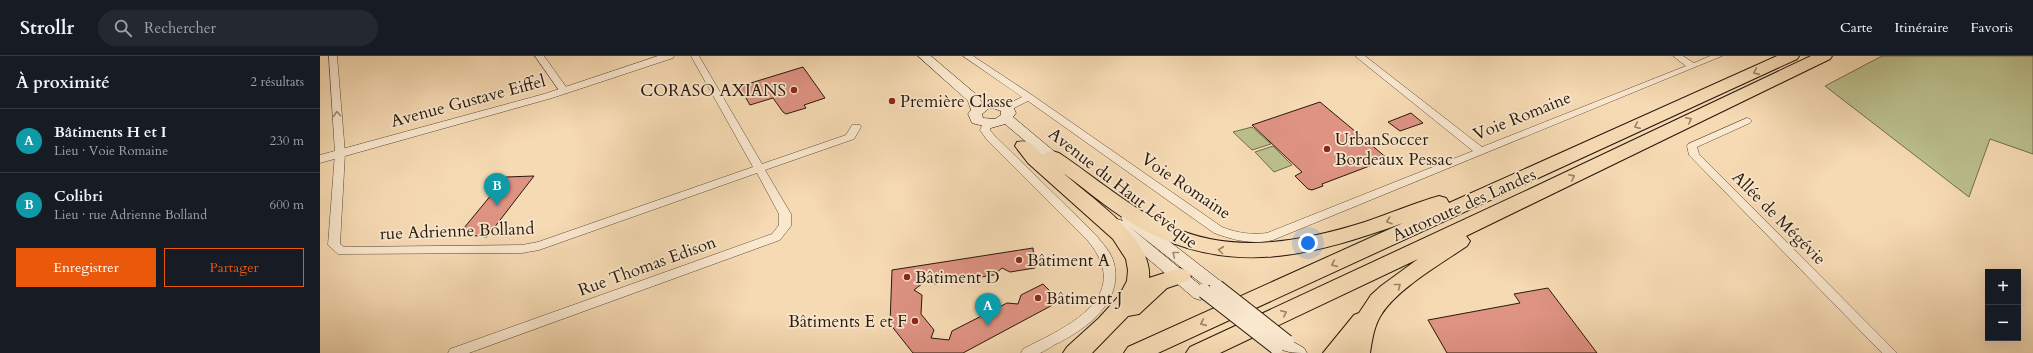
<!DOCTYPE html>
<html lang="fr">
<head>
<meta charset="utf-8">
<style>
	:root { --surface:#171b24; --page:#242831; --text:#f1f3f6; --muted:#9ea1a6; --line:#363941; --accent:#ea580c }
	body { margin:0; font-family:Cardo,serif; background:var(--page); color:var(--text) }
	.controls { position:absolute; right:12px; bottom:12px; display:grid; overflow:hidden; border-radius:0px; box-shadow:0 4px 16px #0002 }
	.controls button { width:36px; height:36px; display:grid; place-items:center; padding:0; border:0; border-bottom:1px solid var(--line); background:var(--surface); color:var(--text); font:20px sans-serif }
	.you { position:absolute; left:988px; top:187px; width:14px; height:14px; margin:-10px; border:3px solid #fff; border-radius:50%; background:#1a73e8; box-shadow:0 0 0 6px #1a73e833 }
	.badge { display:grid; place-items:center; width:26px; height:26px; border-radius:50%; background:var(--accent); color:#fff; font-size:13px; font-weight:700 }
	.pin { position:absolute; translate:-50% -33px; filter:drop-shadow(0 1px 2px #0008) }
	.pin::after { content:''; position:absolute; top:21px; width:14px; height:12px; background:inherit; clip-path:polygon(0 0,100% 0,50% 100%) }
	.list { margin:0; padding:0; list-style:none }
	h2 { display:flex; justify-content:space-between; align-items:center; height:52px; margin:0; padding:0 16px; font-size:17px }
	h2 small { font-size:13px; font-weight:400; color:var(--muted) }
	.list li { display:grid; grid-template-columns:26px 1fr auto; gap:12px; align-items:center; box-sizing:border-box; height:64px; padding:0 16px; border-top:1px solid var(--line) }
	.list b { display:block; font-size:15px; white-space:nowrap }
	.list p { margin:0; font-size:13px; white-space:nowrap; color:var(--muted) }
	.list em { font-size:13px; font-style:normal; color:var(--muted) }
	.actions { display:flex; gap:8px; padding:12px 16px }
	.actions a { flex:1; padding:9px 0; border:1px solid var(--accent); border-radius:0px; text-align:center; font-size:14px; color:var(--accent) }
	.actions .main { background:var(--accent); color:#fff }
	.icon { flex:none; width:22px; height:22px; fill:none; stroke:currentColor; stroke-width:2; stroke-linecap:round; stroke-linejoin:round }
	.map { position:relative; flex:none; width:1713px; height:297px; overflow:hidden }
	header { display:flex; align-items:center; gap:24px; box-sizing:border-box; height:56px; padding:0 20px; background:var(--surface); border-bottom:1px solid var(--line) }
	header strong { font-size:19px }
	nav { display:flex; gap:22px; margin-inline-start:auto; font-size:14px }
	.search { width:280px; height:36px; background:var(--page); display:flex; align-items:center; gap:10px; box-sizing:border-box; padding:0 14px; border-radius:22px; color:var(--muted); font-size:15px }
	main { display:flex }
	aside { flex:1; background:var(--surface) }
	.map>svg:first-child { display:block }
</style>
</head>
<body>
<header>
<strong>Strollr</strong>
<div class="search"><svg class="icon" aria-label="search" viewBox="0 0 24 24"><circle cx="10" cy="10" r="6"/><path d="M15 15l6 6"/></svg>Rechercher</div>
<nav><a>Carte</a><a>Itinéraire</a><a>Favoris</a></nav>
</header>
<main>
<aside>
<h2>À proximité<small>2 résultats</small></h2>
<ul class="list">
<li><span class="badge" style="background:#0f9aa8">A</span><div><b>Bâtiments H et I</b><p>Lieu · Voie Romaine</p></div><em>230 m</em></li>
<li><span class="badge" style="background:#0f9aa8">B</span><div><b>Colibri</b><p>Lieu · rue Adrienne Bolland</p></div><em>600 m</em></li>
</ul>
<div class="actions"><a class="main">Enregistrer</a><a>Partager</a></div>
</aside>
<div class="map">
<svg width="1713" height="297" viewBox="0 0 1713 297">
	<rect width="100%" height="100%" fill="#f6dab3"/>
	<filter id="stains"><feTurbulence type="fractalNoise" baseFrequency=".005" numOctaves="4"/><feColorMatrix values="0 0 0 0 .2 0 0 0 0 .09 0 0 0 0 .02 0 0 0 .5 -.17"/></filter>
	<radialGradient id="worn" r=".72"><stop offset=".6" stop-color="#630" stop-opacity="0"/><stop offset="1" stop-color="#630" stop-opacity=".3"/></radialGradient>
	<path fill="#bbc08d" stroke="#716c4c" d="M 1562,0 L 1713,0 L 1713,98 L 1670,83 L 1649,141 L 1505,30 Z
		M 932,71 L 951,88 L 932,94 L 913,76 Z
		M 953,90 L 972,109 L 954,116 L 935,96 Z"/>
	<path fill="#df9383" stroke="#27190c" d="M 483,11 L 505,42 L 484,49 L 486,52 L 466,58 L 463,56 L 453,42 L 430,49 L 420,32 L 421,30 Z
		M 1000,46 L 1036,76 L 1068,103 L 1002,128 L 1003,130 L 992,134 L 988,133 L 975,120 L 982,116 L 932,69 Z
		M 1091,57 L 1103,67 L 1080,75 L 1068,66 Z
		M 214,120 L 167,181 L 139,178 L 186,121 Z
		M 713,192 L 715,212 L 690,216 L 682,212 L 674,219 L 615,228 L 607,224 L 594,234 L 602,239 L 601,258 L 614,274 L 611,282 L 629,284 L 632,275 L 687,247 L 698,248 L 701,239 L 723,228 L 740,245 L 643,297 L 593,297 L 570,268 L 572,214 Z
		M 1228,232 L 1277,297 L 1127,297 L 1108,264 L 1200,247 L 1194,238 Z"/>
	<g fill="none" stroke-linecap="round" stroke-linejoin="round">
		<defs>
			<path id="minor" d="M 9,0 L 17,0 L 25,97 L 20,188 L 24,191 L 202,189 L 218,186 L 433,111 L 371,0 L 379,0 L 442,108 L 526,79 L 532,69 L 540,69 L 541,71 L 534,83 L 445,114 L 471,158 L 471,170 L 460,184 L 149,297 L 128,297 L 130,293 L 452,178 L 459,169 L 459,158 L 437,117 L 219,194 L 202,197 L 18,198 L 8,189 L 15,97 Z
				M 215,0 L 224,0 L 249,35 L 247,37 L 241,37 Z
				M 643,0 L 653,0 L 712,39 L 902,171 C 917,177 931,179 947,177 L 1153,95 L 1035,0 L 1045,0 L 1162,91 L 1366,10 L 1353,0 L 1363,0 L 1374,7 L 1390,0 L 1402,0 L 953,184 C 933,189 913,184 894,177 L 708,45 L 690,54 L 684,54 L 682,52 L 684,50 L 702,41 Z
				M 1427,62 L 1430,63 L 1432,65 L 1430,67 L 1377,91 L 1379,98 L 1577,297 L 1562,297 L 1369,99 L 1367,90 L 1368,88 Z
				M 667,64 L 672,67 L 670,74 L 675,80 L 776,179 C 783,188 791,196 794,207 C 804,246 765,274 736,288 C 731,291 725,295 720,297 C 715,297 707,297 701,297 L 703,293 C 746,271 815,242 768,185 L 667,84 L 660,74 L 664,65 Z"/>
			<path id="tertiary" d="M 338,0 L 354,0 L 353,2 L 232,42 L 0,107 L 0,99 L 224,38 Z"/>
			<path id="secondary" d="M 598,0 L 611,0 L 658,40 L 662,47 L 674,44 L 692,49 L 696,57 L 693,61 L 747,106 L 749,109 L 747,112 L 737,112 L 685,68 L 671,72 L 652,67 L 648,58 L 651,54 L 648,45 ZM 673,52 L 681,55 L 681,59 L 675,63 L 663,62 L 662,58 L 668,53 Z
				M 809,157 L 814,158 L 903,227 L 905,231 L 903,235 L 897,237 L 891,235 L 811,172 L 886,234 L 888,238 L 886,242 L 880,244 L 874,242 L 792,172 L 789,168 L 792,164 L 797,163 L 803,165 L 801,162 L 804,158 Z
				M 963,280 L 984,292 L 987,297 C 974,297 961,297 954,287 L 957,282 Z"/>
			<path id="motorway" d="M 1457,0 L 1479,0 L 1477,3 L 838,297 L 804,297 L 808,291 L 1083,167 C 999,197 922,220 836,180 C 802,165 772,138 743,117 C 770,141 833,182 829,222 L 860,212 L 868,215 L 871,220 L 868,225 L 847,232 L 819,258 L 808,260 L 772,297 L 743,297 L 747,291 L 779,262 L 799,240 L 807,225 L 808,214 L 806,203 L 793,183 L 708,107 L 695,90 L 697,86 C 711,83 714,91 723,100 L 725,97 L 732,95 L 739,97 C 775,121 810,152 850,170 C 912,199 981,186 1045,166 C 1069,158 1094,147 1119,140 L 1126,142 L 1129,147 Z
				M 1491,0 L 1512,0 L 1510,3 L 1146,180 L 1150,185 L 1147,190 C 1122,207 1077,233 1061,259 C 1054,270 1052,284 1050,297 L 1003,297 L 1034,259 L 1039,257 L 1051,239 L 1061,230 L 1098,203 L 900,297 L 866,297 L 870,291 L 1210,133 Z"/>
		</defs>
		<use href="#minor" stroke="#5b4936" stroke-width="1"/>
		<use href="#tertiary" stroke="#5b4936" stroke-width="1"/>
		<use href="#secondary" stroke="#27190c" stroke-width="1"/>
		<use href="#motorway" stroke="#27190c" stroke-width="2"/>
		<use href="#minor" fill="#f9e7ce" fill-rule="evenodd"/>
		<use href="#tertiary" fill="#f9e7ce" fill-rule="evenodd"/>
		<use href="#secondary" fill="#f9e7ce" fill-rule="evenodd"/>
		<use href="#motorway" fill="#f6dab3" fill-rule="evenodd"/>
		<defs>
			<path id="secondary-bridge" d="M 897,231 L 967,286
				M 884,235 L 956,291"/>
		</defs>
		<use href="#secondary-bridge" stroke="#27190c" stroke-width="16" stroke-linecap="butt"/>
		<use href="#secondary-bridge" stroke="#f9e7ce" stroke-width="14"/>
	</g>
	<defs><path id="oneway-chevron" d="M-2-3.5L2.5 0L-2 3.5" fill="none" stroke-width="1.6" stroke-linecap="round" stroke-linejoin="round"/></defs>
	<g stroke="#998368">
		<use href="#oneway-chevron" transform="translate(1436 16) rotate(156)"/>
		<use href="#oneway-chevron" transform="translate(1369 64) rotate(-26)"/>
		<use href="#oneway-chevron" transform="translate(1317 70) rotate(156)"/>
		<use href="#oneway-chevron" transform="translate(1252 121) rotate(-26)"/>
		<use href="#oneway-chevron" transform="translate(1069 165) rotate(162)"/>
		<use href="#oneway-chevron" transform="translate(901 194) rotate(-173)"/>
		<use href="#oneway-chevron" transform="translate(1014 208) rotate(156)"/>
		<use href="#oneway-chevron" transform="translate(1078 230) rotate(-38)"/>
		<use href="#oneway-chevron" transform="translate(964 257) rotate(-25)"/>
		<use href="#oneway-chevron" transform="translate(883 267) rotate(156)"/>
	</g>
	<g stroke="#9a8a77">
		<use href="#oneway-chevron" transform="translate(17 58) rotate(-94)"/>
		<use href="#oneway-chevron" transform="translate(855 198) rotate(-142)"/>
	</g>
	<g fill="#8f2418" stroke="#f9e7ce" stroke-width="1.5">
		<circle cx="474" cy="34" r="4"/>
		<circle cx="572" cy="45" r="4"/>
		<circle cx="1007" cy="93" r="4"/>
		<circle cx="699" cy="204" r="4"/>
		<circle cx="587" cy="221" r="4"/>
		<circle cx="718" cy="242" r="4"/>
		<circle cx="595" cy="265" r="4"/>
	</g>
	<g text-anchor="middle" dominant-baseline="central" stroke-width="3.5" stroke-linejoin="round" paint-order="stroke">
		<g font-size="17" fill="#27190c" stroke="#f9e7ce" text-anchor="start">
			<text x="466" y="34" text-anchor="end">CORASO AXIANS</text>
			<text x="580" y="45">Première Classe</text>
			<text x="1015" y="83">UrbanSoccer<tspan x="1015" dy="20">Bordeaux Pessac</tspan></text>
			<text x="707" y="204">Bâtiment A</text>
			<text x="595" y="221">Bâtiment D</text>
			<text x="726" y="242">Bâtiment J</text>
			<text x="587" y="265" text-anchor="end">Bâtiments E et F</text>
		</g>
		<g font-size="17" fill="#27190c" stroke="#f9e7ce">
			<text transform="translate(148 45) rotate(-15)">Avenue Gustave Eiffel</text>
			<text transform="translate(1202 60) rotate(-22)">Voie Romaine</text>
			<text transform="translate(866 130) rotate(34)">Voie Romaine</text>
			<text transform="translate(803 132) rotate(38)">Avenue du Haut Lévèque</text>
			<text transform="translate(1144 149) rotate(-24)">Autoroute des Landes</text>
			<text transform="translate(1459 162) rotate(45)">Allée de Mégévie</text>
			<text transform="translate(137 175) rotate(-2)">rue Adrienne Bolland</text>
			<text transform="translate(327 210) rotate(-20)">Rue Thomas Edison</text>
		</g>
	</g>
	<rect width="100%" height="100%" filter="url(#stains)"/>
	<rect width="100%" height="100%" fill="url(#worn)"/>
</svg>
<div class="controls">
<button>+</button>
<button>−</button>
</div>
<div class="you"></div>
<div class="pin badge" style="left:668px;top:270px;background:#0f9aa8">A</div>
<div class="pin badge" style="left:177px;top:150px;background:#0f9aa8">B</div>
</div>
</main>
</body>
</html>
